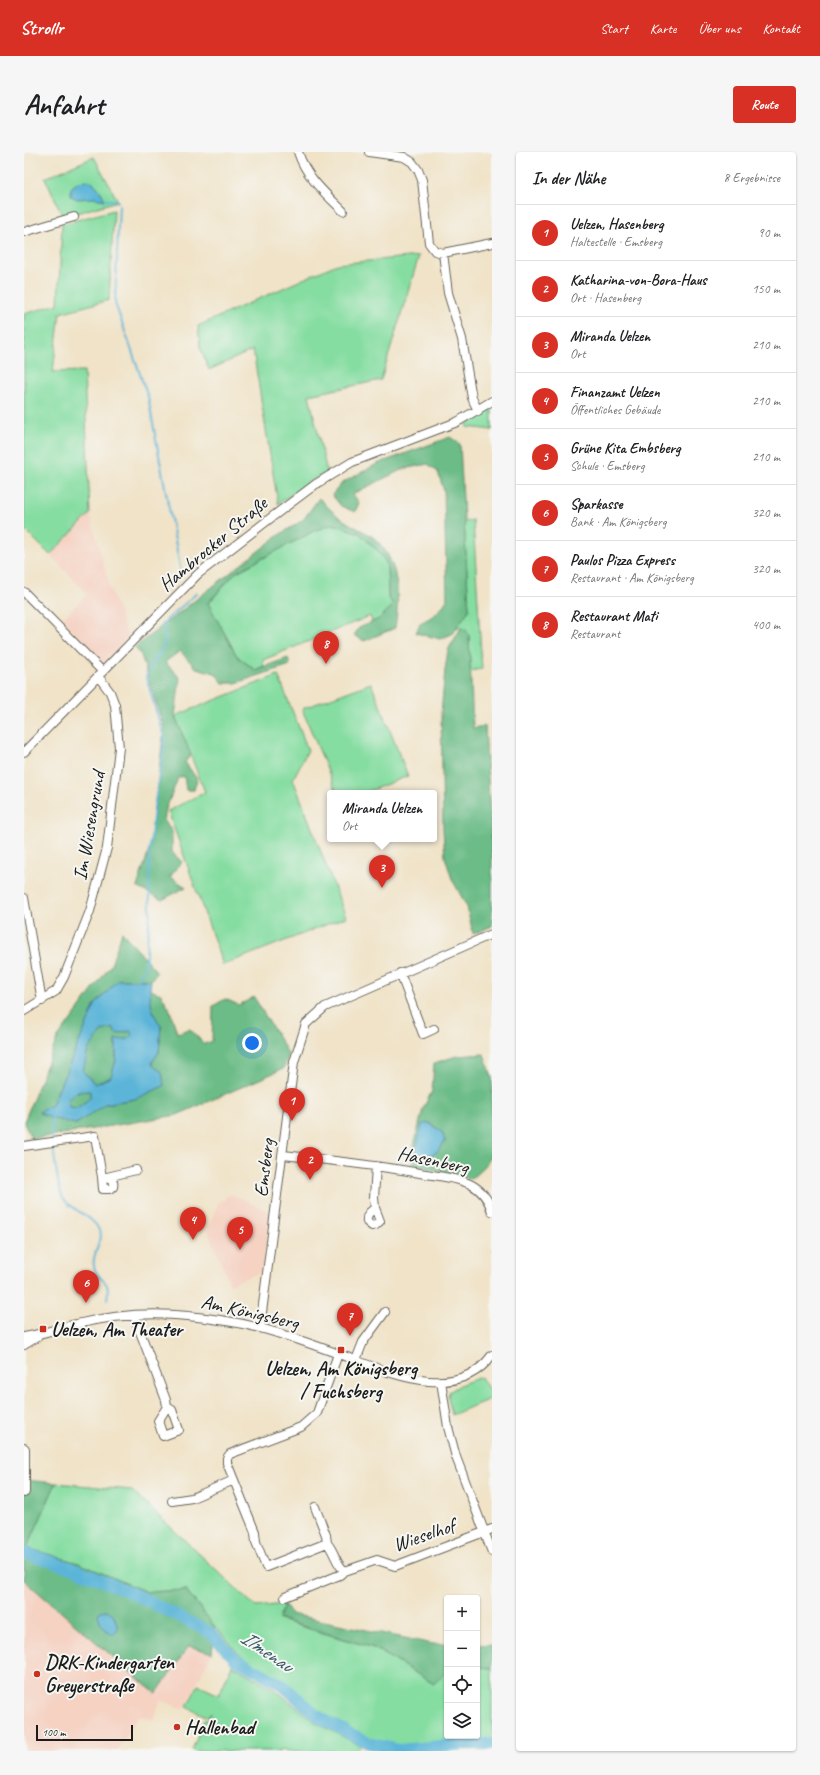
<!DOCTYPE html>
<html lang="de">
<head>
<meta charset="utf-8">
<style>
	:root { --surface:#fff; --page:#f6f6f6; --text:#202124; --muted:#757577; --line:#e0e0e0; --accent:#d93025 }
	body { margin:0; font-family:Caveat,sans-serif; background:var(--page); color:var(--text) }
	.controls { position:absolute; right:12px; bottom:12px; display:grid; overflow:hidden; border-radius:4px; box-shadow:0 1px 3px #0004 }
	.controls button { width:36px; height:36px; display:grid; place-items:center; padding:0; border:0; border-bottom:1px solid var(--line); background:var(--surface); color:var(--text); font:20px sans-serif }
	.scale { position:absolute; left:12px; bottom:10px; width:97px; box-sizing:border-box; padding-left:4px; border:2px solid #1c1c1c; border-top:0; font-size:11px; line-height:14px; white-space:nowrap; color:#1c1c1c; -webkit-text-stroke:3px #f6f6f2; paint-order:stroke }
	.you { position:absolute; left:228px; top:891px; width:14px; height:14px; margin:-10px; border:3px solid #fff; border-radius:50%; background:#1a73e8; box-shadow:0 0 0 6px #1a73e833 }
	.badge { display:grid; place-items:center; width:26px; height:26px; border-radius:50%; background:var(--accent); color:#fff; font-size:13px; font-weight:700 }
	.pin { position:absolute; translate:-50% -33px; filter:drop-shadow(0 1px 2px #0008) }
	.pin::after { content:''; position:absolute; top:21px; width:14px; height:12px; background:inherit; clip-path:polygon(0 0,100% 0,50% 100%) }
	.popup { position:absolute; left:303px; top:638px; width:110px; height:52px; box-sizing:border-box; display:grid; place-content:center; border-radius:4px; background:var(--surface); filter:drop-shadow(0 1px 3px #0005); font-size:13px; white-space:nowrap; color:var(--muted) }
	.popup b { font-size:15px; color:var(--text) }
	.popup::after { content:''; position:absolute; left:50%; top:100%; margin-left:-8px; border:8px solid transparent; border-top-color:var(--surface) }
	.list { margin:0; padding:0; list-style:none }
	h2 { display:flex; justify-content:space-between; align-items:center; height:52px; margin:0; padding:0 16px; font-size:17px }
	h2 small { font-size:13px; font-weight:400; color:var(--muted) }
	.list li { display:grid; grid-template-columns:26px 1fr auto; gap:12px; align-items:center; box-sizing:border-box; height:56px; padding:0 16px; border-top:1px solid var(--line) }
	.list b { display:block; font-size:15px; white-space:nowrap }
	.list p { margin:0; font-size:13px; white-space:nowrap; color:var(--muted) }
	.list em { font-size:13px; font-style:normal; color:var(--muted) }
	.icon { flex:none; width:22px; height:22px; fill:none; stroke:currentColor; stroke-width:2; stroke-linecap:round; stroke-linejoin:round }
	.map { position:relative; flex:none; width:468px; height:1599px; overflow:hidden; border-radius:4px }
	header { display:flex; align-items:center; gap:24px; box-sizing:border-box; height:56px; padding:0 20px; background:var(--accent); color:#fff }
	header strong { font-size:19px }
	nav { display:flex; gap:22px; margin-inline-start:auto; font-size:14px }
	.intro { display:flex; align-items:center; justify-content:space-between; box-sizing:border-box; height:96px; padding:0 24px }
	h1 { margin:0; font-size:28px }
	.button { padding:10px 18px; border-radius:4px; background:var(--accent); color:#fff; font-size:14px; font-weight:700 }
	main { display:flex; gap:24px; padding:0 24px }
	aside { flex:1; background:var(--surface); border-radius:4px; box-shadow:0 1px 3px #0004 }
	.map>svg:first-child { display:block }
</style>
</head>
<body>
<header>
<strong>Strollr</strong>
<nav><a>Start</a><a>Karte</a><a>Über uns</a><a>Kontakt</a></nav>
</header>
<div class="intro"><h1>Anfahrt</h1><a class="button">Route</a></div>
<main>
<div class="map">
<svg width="468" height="1599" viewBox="0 0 468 1599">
	<rect width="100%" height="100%" fill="#f6f6f2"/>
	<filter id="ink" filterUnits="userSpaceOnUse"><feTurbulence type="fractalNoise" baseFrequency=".025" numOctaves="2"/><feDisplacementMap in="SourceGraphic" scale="8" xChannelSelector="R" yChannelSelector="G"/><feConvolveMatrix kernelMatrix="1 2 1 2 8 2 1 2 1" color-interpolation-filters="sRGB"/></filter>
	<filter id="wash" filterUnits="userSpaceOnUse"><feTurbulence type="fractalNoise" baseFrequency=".012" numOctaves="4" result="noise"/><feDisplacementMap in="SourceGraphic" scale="16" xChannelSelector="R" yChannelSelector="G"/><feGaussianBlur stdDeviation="0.9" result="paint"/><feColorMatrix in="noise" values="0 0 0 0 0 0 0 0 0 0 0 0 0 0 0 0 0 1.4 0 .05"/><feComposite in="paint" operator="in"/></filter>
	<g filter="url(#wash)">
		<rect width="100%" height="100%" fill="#f0e3c8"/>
		<path fill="#f5d2c2" d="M 66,362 L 86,436 L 104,485 L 79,511 L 37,468 L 63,442 L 26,403 Z
			M 208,1042 L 247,1061 L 237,1120 L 206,1132 L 183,1077 L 195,1049 L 200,1048 L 201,1045 Z
			M 0,1428 L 132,1542 L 165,1494 L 188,1501 L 160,1557 L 137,1548 L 129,1568 L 114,1563 L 94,1599 L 0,1599 Z"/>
		<path fill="#85dda1" stroke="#507c5e" d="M 70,5 L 94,49 L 39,65 L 21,26 Z
			M 90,58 L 85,148 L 36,161 L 29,220 L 60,219 L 66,362 L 26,403 L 0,377 L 0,162 L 34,152 L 38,72 Z
			M 395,104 L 357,228 L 285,243 L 303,320 L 285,330 L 254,352 L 229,198 L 185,218 L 176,195 L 174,174 L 313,112 Z
			M 468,257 L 468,278 L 443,275 L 442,272 Z
			M 449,368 L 458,517 L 446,519 L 445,484 L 437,476 L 432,475 L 445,458 L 440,370 Z
			M 309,372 L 335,381 L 355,400 L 363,412 L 364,444 L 369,453 L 355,467 L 348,470 L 346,464 L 239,508 L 240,514 L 231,518 L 213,504 L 184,452 L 211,421 L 290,379 Z
			M 254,523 L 284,598 L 269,627 L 322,765 L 199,813 L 144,659 L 181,640 L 151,564 Z
			M 347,531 L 384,624 L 340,641 L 313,641 L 278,557 Z
			M 457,1225 L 468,1243 L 468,1246 L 428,1263 L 424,1245 L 425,1240 L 438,1232 Z
			M 32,1331 L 107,1338 L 232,1455 L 260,1452 L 255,1468 L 350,1496 L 410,1532 L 423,1519 L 423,1584 L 453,1584 L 453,1515 L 468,1516 L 468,1589 L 440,1589 L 378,1594 L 347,1587 L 300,1562 L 261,1530 L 217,1504 L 191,1475 L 162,1438 L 123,1440 L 54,1411 L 3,1396 Z
			M 208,1513 L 250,1537 L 291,1570 L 337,1594 L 332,1599 L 262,1599 L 259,1597 L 254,1599 L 174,1599 L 168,1598 L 180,1568 L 184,1568 L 187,1561 L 184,1565 L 163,1555 L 174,1533 L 195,1543 Z"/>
		<path fill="#6cbc87" stroke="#446c52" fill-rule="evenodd" d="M 426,285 L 436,292 L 445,458 L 428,482 L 416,487 L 392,481 L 396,471 C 409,465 415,460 423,448 L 420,339 L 414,320 L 404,312 L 379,317 L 329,342 L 335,351 L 331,360 L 317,354 L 308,343 L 318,331 L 353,312 Z
			M 295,346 C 304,355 312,364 323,370 C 331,376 341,379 349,385 C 376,408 376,444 371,476 L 340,489 L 330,483 L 335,476 L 355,467 L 369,453 L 364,444 L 363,412 L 355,400 L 335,381 L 309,372 L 290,379 L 211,421 L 184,451 L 213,504 L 231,518 L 264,506 L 266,513 L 212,531 L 199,531 L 191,521 L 172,516 L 156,499 L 141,510 L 156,526 L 151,564 L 167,603 L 161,610 L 173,627 L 170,638 L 162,638 L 160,624 L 154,626 L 142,657 L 140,670 L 148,679 L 148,700 L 158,710 L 146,725 L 162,735 L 138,748 L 113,735 L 126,695 L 140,576 L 117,503 L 111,495 L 255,383 L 279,368 Z
			M 437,476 L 442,478 L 445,484 L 449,576 L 461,574 L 468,702 L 468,774 L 449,782 L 443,755 L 428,727 L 421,705 L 419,678 L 417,561 L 421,518 L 424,498 Z
			M 98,780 L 133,820 L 127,828 L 94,828 L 71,853 L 28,953 L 15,961 L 52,972 L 81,952 L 111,947 L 129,914 L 128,910 L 135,900 L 137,874 C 130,864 124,851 126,838 L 137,842 L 146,858 L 153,881 L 166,877 L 180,892 L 188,889 L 189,854 L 201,847 L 215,853 L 230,845 L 265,903 L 259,917 L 153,963 L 8,987 L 0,970 L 33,887 L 87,813 Z
			M 89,876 L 92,882 L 107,879 L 108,883 L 104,887 L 92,888 L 92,908 L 87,926 L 71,932 L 59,919 L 64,898 L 78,878 Z
			M 460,902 L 468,925 L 468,999 L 462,1013 L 447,1027 L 388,1012 L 388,1001 L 399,957 L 408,939 L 410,911 L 433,904 ZM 405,971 L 418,980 L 421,989 L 413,1000 L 400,1005 L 391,1000 Z
			M 66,938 L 66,946 L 53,956 L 45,955 L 43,948 L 53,940 Z
			M 0,1328 L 32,1331 L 3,1396 L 54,1411 L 123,1440 L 162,1438 L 191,1475 L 188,1501 L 165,1494 L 132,1542 L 0,1428 Z
			M 260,1452 L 267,1462 L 409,1492 L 423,1492 L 423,1519 L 410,1532 L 350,1496 L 255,1467 Z
			M 453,1492 L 468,1493 L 468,1516 L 453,1515 Z"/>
		<path fill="#5bb5d8" stroke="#3c687a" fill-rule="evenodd" d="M 62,28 C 72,30 77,39 81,48 L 71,46 L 53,47 L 47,44 L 47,36 L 53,31 Z
			M 94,828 L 127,828 C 125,846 126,858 137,874 L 135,900 L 128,910 L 129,914 L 138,920 L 140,934 L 111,947 L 81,952 L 52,972 L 27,966 L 15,960 L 28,953 L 71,853 ZM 89,876 L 92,882 L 106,879 L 108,883 L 104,887 L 92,888 L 92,908 L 87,925 L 71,932 L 59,919 L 64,898 L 78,879 ZM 66,939 L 66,946 L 53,956 L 45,955 L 43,948 L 53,940 Z
			M 405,971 L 418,980 L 421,989 L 413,1000 L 400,1005 L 391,1000 L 398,972 Z
			M 83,1458 L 90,1463 L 94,1476 L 91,1481 L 85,1481 L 77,1472 L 74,1463 L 76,1459 Z"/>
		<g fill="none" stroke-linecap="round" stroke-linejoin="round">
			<path stroke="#5bb5d8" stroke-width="2" d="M 81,48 L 91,48 L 94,50
				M 95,53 L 91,151 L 124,245 L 157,420
				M 114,829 L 121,813 L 126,760 L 125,704 L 130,656 L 141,589 L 122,525 L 142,489 L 138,472 L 173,441
				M 28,965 L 28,989
				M 29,993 C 30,1004 34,1035 38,1044 C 40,1048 45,1053 49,1055 C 58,1063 68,1065 74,1076 C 81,1089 65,1104 71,1118 C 77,1132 87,1126 83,1147"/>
			<path stroke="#5bb5d8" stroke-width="12" d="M 0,1401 L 50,1417 L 110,1442 L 187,1481 L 211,1507 L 257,1532 L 295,1565 L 344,1591 L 375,1598 L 439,1592 L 468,1592"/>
		</g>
	</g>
	<g filter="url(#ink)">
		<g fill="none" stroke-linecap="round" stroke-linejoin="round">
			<defs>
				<path id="minor" d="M 274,0 C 282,25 301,41 319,59
					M 345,0 L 380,5 L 388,10 L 394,18 L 398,28 L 405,91 L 411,99 L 419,101 L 468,91
					M 0,80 L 50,65
					M 419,101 L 424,141 L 438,187 L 448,246 L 454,259
					M 0,440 L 78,519
					M 0,600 L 174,422 L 248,365 L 292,332 L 328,310 L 433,270 L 468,249
					M 0,746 L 18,849
					M 376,821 L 399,882 L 410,877
					M 0,859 L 32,839 L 40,825 L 66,759 L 83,696 L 95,596 L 91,553 L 86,540 L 74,524
					M 0,994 L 71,984 L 78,1025 C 85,1025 91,1027 89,1035 L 85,1037 L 79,1037 L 78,1025
					M 259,1003 C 304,1008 350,1013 396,1021 C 412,1024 431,1025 446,1032 C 458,1038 465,1048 468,1060
					M 83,1025 L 112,1018
					M 351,1056 L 356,1069 L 352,1073 L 348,1074 L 343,1070 C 342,1062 346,1060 351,1056 L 350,1046 L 352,1014
					M 110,1164 L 142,1248 L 143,1255 L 134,1269 L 139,1284 L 155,1278 L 148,1258 L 143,1255
					M 236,1176 L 270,910 L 282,872 L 301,855 L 468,782
					M 0,1185 C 18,1182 35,1176 53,1172 C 89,1163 128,1160 164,1164 C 195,1167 227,1172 257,1182 C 282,1190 307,1199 331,1208 C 373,1224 435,1249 468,1203
					M 0,1193 L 13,1185
					M 332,1208 L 339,1190 L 361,1160
					M 417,1229 L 424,1275 L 432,1305 L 468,1400
					M 148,1349 L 168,1346 L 210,1328
					M 291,1355 L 302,1383 L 303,1391 C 311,1400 312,1413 321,1419
					M 303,1391 L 242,1415 L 232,1390 L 231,1380 L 203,1311 L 203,1306 L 206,1302 L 277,1275 L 293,1261 L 314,1202
					M 261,1445 L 318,1422 L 321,1419 L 353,1408 L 371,1414 L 468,1377"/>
				<path id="major" d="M 0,1297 L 0,1340"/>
			</defs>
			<use href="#minor" stroke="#666258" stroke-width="10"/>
			<use href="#major" stroke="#666258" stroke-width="12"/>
			<use href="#minor" stroke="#fff" stroke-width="8"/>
			<use href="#major" stroke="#fff" stroke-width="10"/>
		</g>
	</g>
	<g fill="#c8321e" stroke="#f6f6f2" stroke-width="1.5">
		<rect x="15" y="1173" width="8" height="8" rx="2"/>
		<rect x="313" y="1194" width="8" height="8" rx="2"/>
		<circle cx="13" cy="1522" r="4"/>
		<circle cx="153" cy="1575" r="4"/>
	</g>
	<g text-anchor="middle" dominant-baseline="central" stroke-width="4" stroke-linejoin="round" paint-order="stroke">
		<g font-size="20" fill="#1c1c1c" stroke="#f6f6f2">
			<text transform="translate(189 392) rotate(-40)">Hambrocker Straße</text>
			<text transform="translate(65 674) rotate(-80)">Im Wiesengrund</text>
			<text transform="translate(409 1008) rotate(12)">Hasenberg</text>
			<text transform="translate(240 1016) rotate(-83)">Emsberg</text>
			<text transform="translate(226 1160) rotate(13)">Am Königsberg</text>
			<text transform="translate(400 1383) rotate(-19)">Wieselhof</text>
		</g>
		<g font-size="20" font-weight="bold" fill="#1c1c1c" stroke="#f6f6f2" text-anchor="start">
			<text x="27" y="1177">Uelzen, Am Theater</text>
			<text x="317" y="1216" text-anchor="middle">Uelzen, Am Königsberg<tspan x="317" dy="23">/ Fuchsberg</tspan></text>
			<text x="21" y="1510">DRK-Kindergarten<tspan x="21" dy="23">Greyerstraße</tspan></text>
			<text x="161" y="1575">Hallenbad</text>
		</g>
		<g font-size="21" font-style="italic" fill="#355967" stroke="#f6f6f2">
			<text transform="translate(243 1499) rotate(34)">Ilmenau</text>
		</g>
	</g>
</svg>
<div class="controls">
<button>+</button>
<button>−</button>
<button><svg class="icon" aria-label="locate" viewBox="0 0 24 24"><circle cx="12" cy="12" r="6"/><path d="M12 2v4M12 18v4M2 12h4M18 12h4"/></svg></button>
<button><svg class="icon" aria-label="layers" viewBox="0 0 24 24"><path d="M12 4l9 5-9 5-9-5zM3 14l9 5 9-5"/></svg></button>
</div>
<div class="scale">100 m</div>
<div class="you"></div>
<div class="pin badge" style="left:268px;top:969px">1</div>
<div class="pin badge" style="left:286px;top:1028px">2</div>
<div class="pin badge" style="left:358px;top:736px">3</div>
<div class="popup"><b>Miranda Uelzen</b>Ort</div>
<div class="pin badge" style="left:169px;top:1088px">4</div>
<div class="pin badge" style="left:216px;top:1098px">5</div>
<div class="pin badge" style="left:62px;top:1151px">6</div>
<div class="pin badge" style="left:326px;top:1184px">7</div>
<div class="pin badge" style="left:302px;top:512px">8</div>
</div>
<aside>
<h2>In der Nähe<small>8 Ergebnisse</small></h2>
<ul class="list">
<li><span class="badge">1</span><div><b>Uelzen, Hasenberg</b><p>Haltestelle · Emsberg</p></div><em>90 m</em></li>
<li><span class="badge">2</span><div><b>Katharina-von-Bora-Haus</b><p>Ort · Hasenberg</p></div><em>150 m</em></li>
<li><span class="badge">3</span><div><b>Miranda Uelzen</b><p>Ort</p></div><em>210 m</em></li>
<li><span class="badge">4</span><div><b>Finanzamt Uelzen</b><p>Öffentliches Gebäude</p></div><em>210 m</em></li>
<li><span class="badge">5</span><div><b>Grüne Kita Embsberg</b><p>Schule · Emsberg</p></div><em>210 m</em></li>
<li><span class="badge">6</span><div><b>Sparkasse</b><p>Bank · Am Königsberg</p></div><em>320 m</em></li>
<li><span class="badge">7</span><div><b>Paulos Pizza Express</b><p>Restaurant · Am Königsberg</p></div><em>320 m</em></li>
<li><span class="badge">8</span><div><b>Restaurant Mati</b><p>Restaurant</p></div><em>400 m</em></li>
</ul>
</aside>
</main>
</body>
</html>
